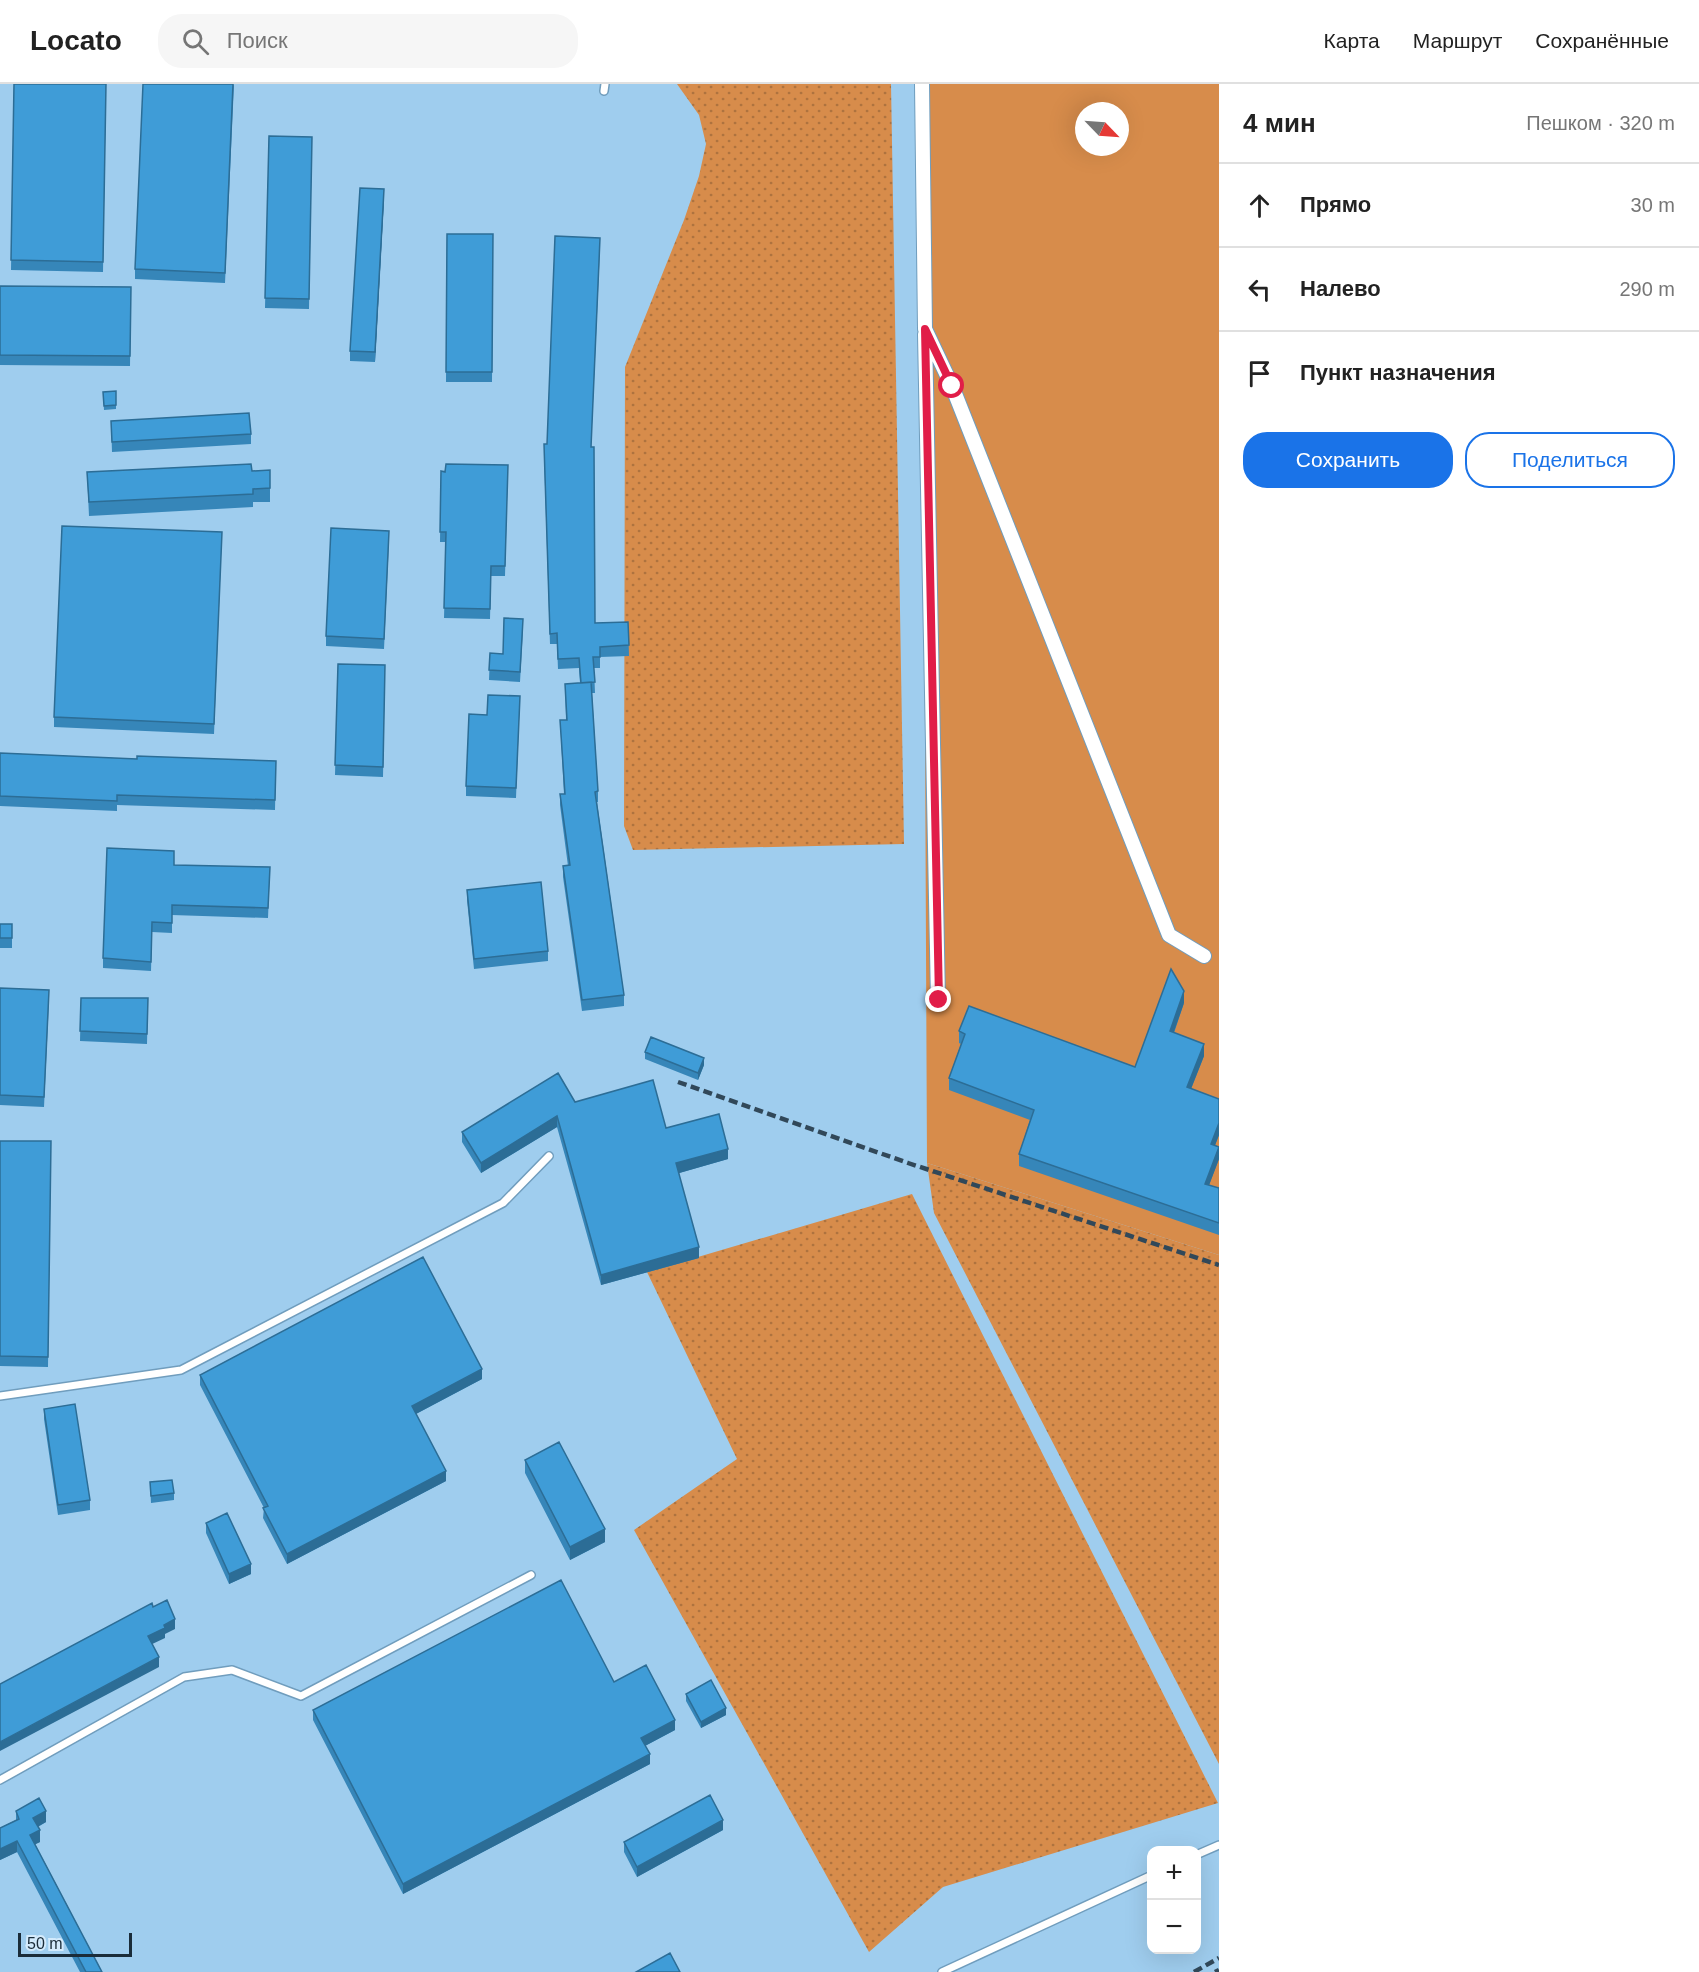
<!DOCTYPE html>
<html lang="ru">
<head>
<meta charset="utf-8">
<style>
	:root { --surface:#fff; --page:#f6f6f6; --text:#222; --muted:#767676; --line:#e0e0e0; --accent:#1a73e8 }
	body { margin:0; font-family:Arial,sans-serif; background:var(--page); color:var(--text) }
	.controls { position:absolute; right:18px; bottom:18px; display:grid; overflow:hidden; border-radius:12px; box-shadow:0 6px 24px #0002 }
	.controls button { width:54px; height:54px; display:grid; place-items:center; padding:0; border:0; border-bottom:2px solid var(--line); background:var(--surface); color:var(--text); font:30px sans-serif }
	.compass { position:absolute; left:1075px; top:18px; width:54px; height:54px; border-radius:50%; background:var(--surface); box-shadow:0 6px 24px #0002; rotate:115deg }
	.scale { position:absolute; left:18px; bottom:15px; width:114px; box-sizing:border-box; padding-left:6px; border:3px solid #1a2c39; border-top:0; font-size:16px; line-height:21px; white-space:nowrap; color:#1a2c39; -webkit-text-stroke:4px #d4ebfc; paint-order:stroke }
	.stop { position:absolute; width:18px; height:18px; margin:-14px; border:4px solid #e11d48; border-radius:50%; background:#fff }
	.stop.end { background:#e11d48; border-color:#fff; box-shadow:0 2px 6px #0008 }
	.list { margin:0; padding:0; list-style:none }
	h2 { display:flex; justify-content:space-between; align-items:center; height:78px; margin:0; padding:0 24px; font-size:26px }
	h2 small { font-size:20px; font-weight:400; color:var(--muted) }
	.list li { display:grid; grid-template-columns:39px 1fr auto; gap:18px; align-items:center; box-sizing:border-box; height:84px; padding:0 24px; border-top:2px solid var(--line) }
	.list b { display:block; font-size:22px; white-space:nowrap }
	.list em { font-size:20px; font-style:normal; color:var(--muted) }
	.actions { display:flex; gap:12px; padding:18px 24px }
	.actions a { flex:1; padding:14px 0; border:2px solid var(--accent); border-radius:24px; text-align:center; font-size:21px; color:var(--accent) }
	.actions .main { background:var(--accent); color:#fff }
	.icon { flex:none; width:33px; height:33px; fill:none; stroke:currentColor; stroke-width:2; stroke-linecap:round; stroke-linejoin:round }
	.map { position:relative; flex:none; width:1219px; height:1888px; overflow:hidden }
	header { display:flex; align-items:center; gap:36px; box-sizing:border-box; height:84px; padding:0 30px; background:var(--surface); border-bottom:2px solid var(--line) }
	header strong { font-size:28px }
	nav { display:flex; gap:33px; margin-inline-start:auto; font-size:21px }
	.search { width:420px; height:54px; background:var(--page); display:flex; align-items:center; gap:15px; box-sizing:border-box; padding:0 21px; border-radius:24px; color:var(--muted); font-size:22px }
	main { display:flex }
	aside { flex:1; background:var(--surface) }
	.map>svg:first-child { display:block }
</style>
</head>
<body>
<header>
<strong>Locato</strong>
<div class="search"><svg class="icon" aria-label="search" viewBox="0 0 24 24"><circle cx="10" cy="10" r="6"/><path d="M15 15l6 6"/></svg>Поиск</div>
<nav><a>Карта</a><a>Маршрут</a><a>Сохранённые</a></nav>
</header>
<main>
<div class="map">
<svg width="1219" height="1888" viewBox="0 0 1219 1888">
	<defs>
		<pattern id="grass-dots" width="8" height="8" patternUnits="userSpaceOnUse" patternTransform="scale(1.5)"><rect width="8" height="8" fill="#d78c4b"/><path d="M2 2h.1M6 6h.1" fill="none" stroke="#ae733f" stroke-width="1.8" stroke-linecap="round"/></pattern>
	</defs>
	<rect width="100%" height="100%" fill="#9fcdee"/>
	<path fill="url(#grass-dots)" d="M 677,0 L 891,0 L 904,760 L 633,766 L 624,742 L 625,283 L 684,136 L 699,92 L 706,60 L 699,31 Z
		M 927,1079 L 1219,1171 L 1219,1680 L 934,1129 Z
		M 912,1110 L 1218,1719 L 943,1803 L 869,1868 L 634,1446 L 737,1375 L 647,1188 Z"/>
	<path fill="#d78c4b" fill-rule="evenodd" d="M 922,0 L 1219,0 L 1219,1171 L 927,1079 ZM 1084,27 L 1120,27 L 1120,63 L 1084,63 Z"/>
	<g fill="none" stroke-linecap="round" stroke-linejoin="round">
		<defs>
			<path id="lane" d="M 604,7 L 605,0
				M 0,1312 L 181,1286 L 503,1119 L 549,1072
				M 0,1696 L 184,1593 L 232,1586 L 301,1612 L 531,1491
				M 1196,1771 L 1219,1761
				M 942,1888 L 1152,1791"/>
			<path id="street" d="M 922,0 L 925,245 L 952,302 L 1169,851 L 1204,872
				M 925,250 L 938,916"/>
		</defs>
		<use href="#lane" stroke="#709dbd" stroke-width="10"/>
		<use href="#street" stroke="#709dbd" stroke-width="16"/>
		<use href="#lane" stroke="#fff" stroke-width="7"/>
		<use href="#street" stroke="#fff" stroke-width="14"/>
		<path stroke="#314859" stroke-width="4.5" stroke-dasharray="9 4.5" stroke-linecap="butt" d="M 678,998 L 908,1079 L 1219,1181
			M 1194,1888 L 1219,1874
			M 1215,1888 L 1219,1886"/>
	</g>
	<path fill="#3686b9" d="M 14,0 L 106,0 L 103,188 L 11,186 Z
		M 234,0 L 225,199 L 135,195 L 135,185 Z
		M 269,52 L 312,53 L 309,225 L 265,224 Z
		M 384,115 L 375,278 L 350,277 L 350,267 Z
		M 447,150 L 493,150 L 492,298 L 446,298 Z
		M 600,165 L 591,363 L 595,539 L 628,538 L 629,572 L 600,573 L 600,584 L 594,584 L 595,609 L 592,609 L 598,707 L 598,718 L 597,718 L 624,911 L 624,922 L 582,927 L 563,793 L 563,782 L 568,782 L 560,721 L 560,710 L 564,710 L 560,636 L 566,636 L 565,600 L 580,599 L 579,584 L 558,585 L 557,560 L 550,560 L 544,371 L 547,360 Z
		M 0,202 L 131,203 L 130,282 L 0,281 Z
		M 116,307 L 116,325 L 104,326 L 103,308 Z
		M 111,337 L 251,350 L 251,360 L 112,368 Z
		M 508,381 L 505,492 L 491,492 L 490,535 L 444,534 L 446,458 L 440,458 L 441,387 Z
		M 252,387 L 270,404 L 270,418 L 253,418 L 253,423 L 89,432 L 87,388 Z
		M 222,448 L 214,650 L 54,643 L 54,633 Z
		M 389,457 L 384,565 L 326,562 L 326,552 Z
		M 523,545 L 520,598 L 489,596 L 490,569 L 503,570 Z
		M 338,580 L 385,581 L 383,693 L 335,691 Z
		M 520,612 L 516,714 L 466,712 L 466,702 L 487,631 Z
		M 0,669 L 137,675 L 276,677 L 275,726 L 117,721 L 117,727 L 0,722 Z
		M 174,781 L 270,783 L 268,834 L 172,831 L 172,849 L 152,848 L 151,887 L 103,884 L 103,874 Z
		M 467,806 L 548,867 L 548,877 L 474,885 L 467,816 Z
		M 0,840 L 12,840 L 12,864 L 0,864 Z
		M 0,904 L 49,916 L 44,1023 L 0,1021 Z
		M 81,914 L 148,914 L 147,960 L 80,957 Z
		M 1184,919 L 1174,949 L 1204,972 L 1191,1005 L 1219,1015 L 1219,1051 L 1215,1061 L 1219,1063 L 1219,1075 L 1209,1101 L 1219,1104 L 1219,1151 L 1019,1082 L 1019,1070 L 1030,1036 L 949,1006 L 949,994 L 961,960 L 959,959 L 959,947 L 1135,983 Z
		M 645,968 L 704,981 L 698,996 L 645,975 Z
		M 575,1018 L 666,1044 L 728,1075 L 679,1089 L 699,1174 L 601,1201 L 557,1043 L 481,1089 L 462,1058 L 462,1048 Z
		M 0,1057 L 51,1057 L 48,1283 L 0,1282 Z
		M 200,1291 L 482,1295 L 416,1330 L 446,1397 L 287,1480 L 263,1434 L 264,1424 L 200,1301 Z
		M 44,1325 L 90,1416 L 90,1426 L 58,1431 L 44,1335 Z
		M 525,1376 L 605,1458 L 570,1476 L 525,1389 Z
		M 150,1398 L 174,1409 L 174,1416 L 151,1419 Z
		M 206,1439 L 251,1490 L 229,1500 L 206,1449 Z
		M 614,1598 L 675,1646 L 645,1662 L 650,1680 L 403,1810 L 313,1636 L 313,1626 Z
		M 686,1610 L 726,1631 L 701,1644 L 686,1617 Z
		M 16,1727 L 46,1738 L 38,1743 L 40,1758 L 35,1760 L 102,1888 L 80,1888 L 17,1768 L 0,1776 L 0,1744 L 16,1736 Z
		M 723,1746 L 637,1793 L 624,1768 L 624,1758 Z"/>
	<path fill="#2c6d96" d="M 384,105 L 384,115 L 375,278 L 375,268 Z
		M 1184,907 L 1184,919 L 1170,959 L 1170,947 Z
		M 1204,960 L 1204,972 L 1187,1015 L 1187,1003 Z
		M 704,974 L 704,981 L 698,996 L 698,989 Z
		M 557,1032 L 557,1043 L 481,1089 L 481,1079 Z
		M 1219,1039 L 1219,1051 L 1211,1072 L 1211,1060 Z
		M 1219,1063 L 1219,1075 L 1205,1112 L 1205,1100 Z
		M 728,1065 L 728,1075 L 676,1090 L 676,1079 Z
		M 699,1163 L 699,1174 L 601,1201 L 601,1191 Z
		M 482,1285 L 482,1295 L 412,1332 L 412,1322 Z
		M 446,1387 L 446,1397 L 287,1480 L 287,1470 Z
		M 605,1445 L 605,1458 L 570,1476 L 570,1463 Z
		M 251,1480 L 251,1490 L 229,1500 L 229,1490 Z
		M 175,1535 L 175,1545 L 165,1550 L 165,1554 L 148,1562 L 148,1552 L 164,1541 Z
		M 159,1573 L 159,1583 L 0,1667 L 0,1658 Z
		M 726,1624 L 726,1631 L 701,1644 L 701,1638 Z
		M 675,1636 L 675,1646 L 641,1664 L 641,1654 Z
		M 650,1670 L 650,1680 L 403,1810 L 403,1800 Z
		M 46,1727 L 46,1738 L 33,1745 L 33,1734 Z
		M 723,1736 L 723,1746 L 637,1793 L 637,1783 Z
		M 40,1746 L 40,1758 L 30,1763 L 30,1751 Z
		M 17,1757 L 17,1768 L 0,1776 L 0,1765 Z"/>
	<path fill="#3f9cd7" stroke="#2c6d96" stroke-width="1.5" d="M 14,0 L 106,0 L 103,178 L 11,176 Z
		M 143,0 L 233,0 L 225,189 L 135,185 Z
		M 269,52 L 312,53 L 309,215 L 265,214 Z
		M 360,104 L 384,105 L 375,268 L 350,267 Z
		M 447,150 L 493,150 L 492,288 L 446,288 Z
		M 555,152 L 600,154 L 591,363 L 594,363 L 595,539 L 628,538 L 629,561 L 600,563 L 600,573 L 593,573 L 595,598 L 581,599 L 579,574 L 558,575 L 557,549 L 550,550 L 544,360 L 547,360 Z
		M 0,202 L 131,203 L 130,272 L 0,271 Z
		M 116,307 L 116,321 L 104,322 L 103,308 Z
		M 249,329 L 251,350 L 112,358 L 111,337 Z
		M 251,380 L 252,387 L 270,386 L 270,404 L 253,405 L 253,410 L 89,418 L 87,388 Z
		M 446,380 L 508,381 L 505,482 L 491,482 L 490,525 L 444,524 L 446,448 L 440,448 L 441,387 L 445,388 Z
		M 62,442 L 222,448 L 214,640 L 54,633 Z
		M 331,444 L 389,447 L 384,555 L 326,552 Z
		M 504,534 L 523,535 L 520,588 L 489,586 L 490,569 L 503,570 Z
		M 338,580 L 385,581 L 383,683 L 335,681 Z
		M 591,598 L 598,707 L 595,708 L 624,911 L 582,916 L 563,782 L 570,781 L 560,710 L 565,710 L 560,636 L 567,636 L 565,600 Z
		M 488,611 L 520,612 L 516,704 L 466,702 L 469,630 L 487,631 Z
		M 0,669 L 137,675 L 137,672 L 276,677 L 275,716 L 117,711 L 117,717 L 0,712 Z
		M 107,764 L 174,767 L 174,781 L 270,783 L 268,824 L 172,821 L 172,839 L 152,838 L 151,878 L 103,874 Z
		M 541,798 L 548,867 L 474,875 L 467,806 Z
		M 0,840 L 12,840 L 12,854 L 0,854 Z
		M 1171,885 L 1184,907 L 1170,947 L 1204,960 L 1187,1003 L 1219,1015 L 1219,1039 L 1211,1060 L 1219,1063 L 1205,1100 L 1219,1104 L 1219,1139 L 1019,1070 L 1034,1026 L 949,994 L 965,950 L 959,947 L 969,922 L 1135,983 Z
		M 0,904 L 49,906 L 44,1013 L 0,1011 Z
		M 81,914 L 148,914 L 147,950 L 80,947 Z
		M 651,953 L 704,974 L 698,989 L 645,968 Z
		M 558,989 L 575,1018 L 653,996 L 666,1044 L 719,1030 L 728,1065 L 676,1079 L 699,1163 L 601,1191 L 557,1032 L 481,1079 L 462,1048 Z
		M 0,1057 L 51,1057 L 48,1273 L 0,1272 Z
		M 423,1173 L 482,1285 L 412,1322 L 446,1387 L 287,1470 L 263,1424 L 268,1422 L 200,1291 Z
		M 75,1320 L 90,1416 L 58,1421 L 44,1325 Z
		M 559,1358 L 605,1445 L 570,1463 L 525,1376 Z
		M 172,1396 L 174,1409 L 151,1412 L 150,1398 Z
		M 227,1429 L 251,1480 L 229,1490 L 206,1439 Z
		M 561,1496 L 614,1598 L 646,1581 L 675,1636 L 641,1654 L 650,1670 L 403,1800 L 313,1626 Z
		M 167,1516 L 175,1535 L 164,1541 L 165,1544 L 148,1552 L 159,1573 L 0,1658 L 0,1600 L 152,1519 L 153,1523 Z
		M 711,1596 L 726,1624 L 701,1638 L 686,1610 Z
		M 710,1711 L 723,1736 L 637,1783 L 624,1758 Z
		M 39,1714 L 46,1727 L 33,1734 L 40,1746 L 30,1751 L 102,1888 L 86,1888 L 17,1757 L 0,1765 L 0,1744 L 19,1735 L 16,1727 Z
		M 670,1869 L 680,1888 L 636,1888 Z"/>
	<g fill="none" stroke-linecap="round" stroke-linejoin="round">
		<path stroke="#e11d48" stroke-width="8" d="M 939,916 L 925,245 L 952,302"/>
	</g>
</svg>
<div class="controls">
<button>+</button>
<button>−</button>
</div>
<svg class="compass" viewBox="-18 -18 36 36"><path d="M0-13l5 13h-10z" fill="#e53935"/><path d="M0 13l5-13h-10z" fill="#767676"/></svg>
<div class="scale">50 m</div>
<div class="stop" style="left:952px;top:302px"></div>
<div class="stop end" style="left:939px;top:916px"></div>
</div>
<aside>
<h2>4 мин<small>Пешком · 320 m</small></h2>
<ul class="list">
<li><svg class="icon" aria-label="ahead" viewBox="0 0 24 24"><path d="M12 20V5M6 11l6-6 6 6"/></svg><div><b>Прямо</b></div><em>30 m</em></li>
<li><svg class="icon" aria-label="left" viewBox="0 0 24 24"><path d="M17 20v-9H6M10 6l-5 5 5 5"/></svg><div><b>Налево</b></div><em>290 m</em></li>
<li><svg class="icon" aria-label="arrive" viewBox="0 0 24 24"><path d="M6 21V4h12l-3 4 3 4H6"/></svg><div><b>Пункт назначения</b></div></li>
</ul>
<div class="actions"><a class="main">Сохранить</a><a>Поделиться</a></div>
</aside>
</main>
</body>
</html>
